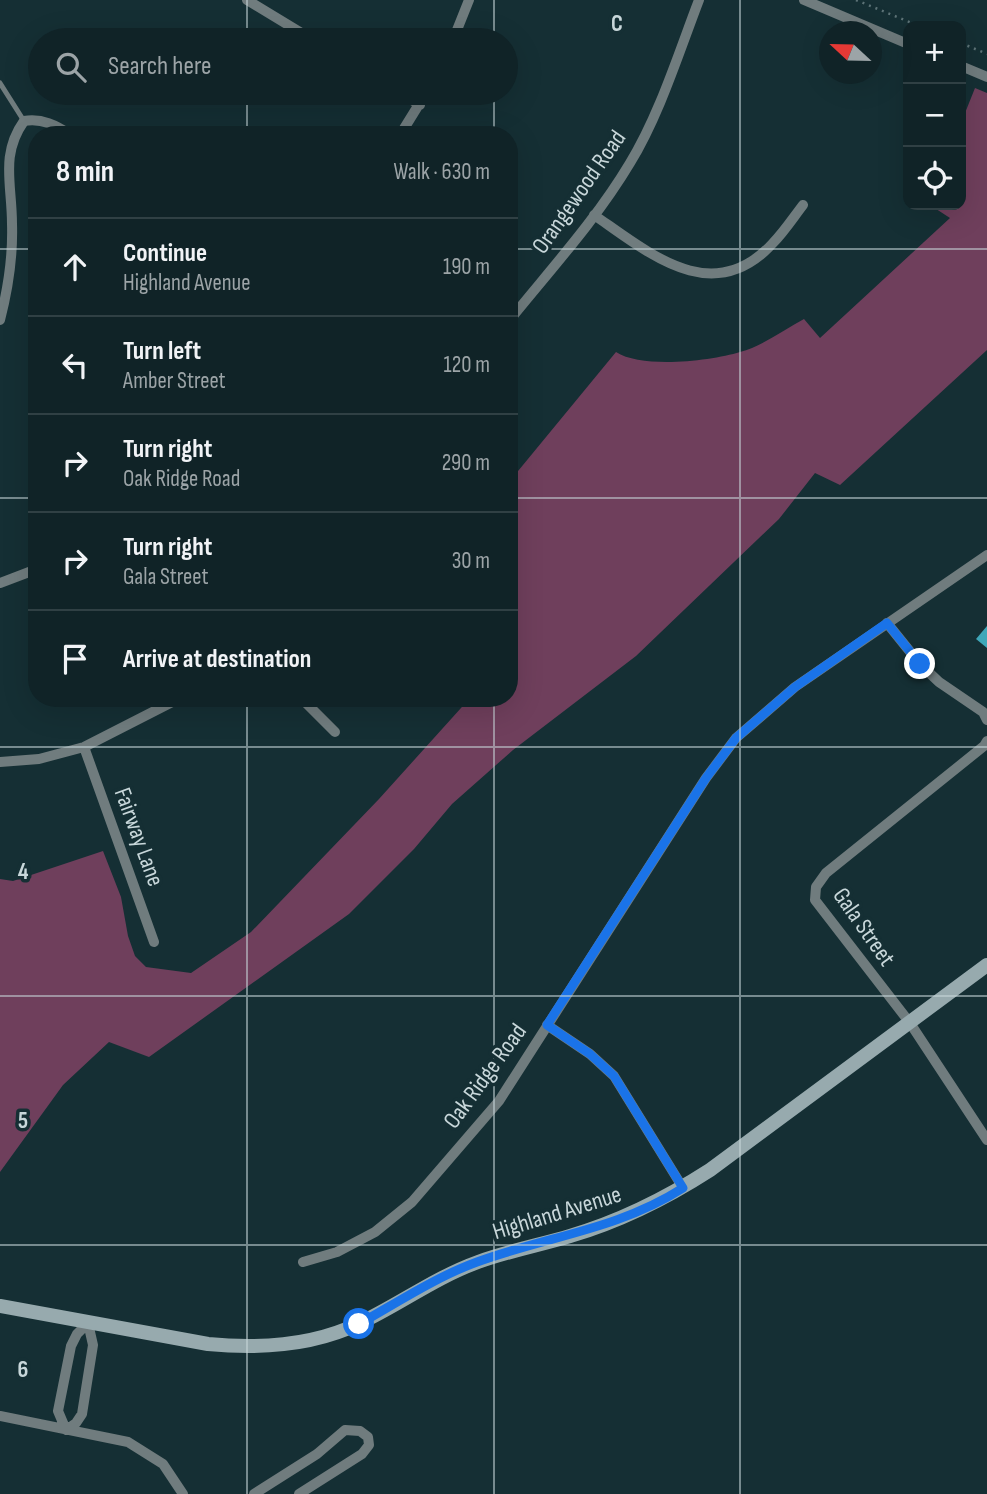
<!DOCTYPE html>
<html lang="en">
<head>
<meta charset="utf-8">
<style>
	:root { --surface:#102327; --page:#1e2f33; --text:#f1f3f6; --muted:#9ca4a7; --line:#304044 }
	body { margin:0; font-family:"Sofia Sans Condensed",sans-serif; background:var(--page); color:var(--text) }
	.controls { position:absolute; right:21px; top:21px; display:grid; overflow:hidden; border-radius:14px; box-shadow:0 7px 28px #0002 }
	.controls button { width:63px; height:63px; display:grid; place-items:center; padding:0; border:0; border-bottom:2px solid var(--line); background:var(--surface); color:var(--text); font:35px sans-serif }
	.compass { position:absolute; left:819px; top:21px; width:63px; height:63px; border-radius:50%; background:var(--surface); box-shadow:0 7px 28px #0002; rotate:292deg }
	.stop { position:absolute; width:21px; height:21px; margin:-16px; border:5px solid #1a73e8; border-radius:50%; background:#fff }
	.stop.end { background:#1a73e8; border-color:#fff; box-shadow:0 2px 7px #0008 }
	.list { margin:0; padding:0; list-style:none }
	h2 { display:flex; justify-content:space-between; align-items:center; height:91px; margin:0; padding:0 28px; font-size:30px }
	h2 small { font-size:23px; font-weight:400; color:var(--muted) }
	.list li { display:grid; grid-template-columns:46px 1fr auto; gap:21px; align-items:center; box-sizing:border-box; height:98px; padding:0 28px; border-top:2px solid var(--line) }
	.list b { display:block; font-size:26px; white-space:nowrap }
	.list p { margin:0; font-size:23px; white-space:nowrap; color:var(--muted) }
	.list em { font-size:23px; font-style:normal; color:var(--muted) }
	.icon { flex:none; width:38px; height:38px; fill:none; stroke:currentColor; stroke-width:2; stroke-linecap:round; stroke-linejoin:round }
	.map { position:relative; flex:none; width:987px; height:1494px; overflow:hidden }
	.search { position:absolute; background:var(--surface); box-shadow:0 7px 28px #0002; left:28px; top:28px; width:490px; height:77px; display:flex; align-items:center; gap:18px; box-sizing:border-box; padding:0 24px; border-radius:38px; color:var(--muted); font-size:26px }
	.panel { position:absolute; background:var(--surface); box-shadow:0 7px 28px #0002; left:28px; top:126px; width:490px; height:581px; border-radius:28px }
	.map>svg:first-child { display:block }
</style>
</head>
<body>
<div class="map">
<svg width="987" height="1494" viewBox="0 0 987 1494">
	<rect width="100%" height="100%" fill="#152f34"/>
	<path fill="#6f3f5c" d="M 975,88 L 987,93 L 987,350 L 840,485 L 815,473 L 779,519 L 636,656 L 513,750 L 452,804 L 414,849 L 349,914 L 149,1057 L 109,1042 L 63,1085 L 0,1172 L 0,879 L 13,881 L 103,851 L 121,897 L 128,936 L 135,956 L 146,967 L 191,973 L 251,932 L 379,799 L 470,698 L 509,698 L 509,482 L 616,352 C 642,369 711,361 740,352 C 762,346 784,330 804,319 L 820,338 L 950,218 L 930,205 L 961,205 L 961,123 Z"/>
	<path fill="#3fa7b9" d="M 987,626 L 987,648 L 976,639 Z"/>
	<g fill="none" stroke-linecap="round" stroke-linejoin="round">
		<path stroke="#5d7377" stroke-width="2.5" stroke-dasharray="2 5" stroke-linecap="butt" d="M 856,0 L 919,26
			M 961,43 L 987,54"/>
		<path stroke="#707c7e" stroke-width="5" d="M 0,83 L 24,121"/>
		<path stroke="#707c7e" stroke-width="10" d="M 247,0 L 313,40
			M 804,0 L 908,44
			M 453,40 L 469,0
			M 961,66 L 987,77
			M 400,93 L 420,105
			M 400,135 L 426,93
			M 594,215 C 649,253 713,309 773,243 C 784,232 793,218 803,205
			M 0,320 C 8,289 13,256 12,224 C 12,184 0,155 24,121 C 42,118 56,125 71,135
			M 509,321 C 550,270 596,220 630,163 C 659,116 679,52 699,0
			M 0,583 L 37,569
			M 887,623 L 920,664 L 939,682 L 983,712 L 987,720
			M 301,698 L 335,732
			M 987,741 L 984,746 L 826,873 L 816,887 L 815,900 L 910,1023 L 987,1140
			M 84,747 L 154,942
			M 0,762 L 39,759 L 84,747 L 180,698
			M 547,1025 L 590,1054 L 614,1076 L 683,1188
			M 303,1262 L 337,1252 L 375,1232 L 412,1202 L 499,1101 L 706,778 L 736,738 L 795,687 L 987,555
			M 88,1323 L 93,1345 L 82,1414 L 76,1423 L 66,1430 L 58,1411 L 71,1346 L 77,1334 Z
			M 0,1416 L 128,1442 L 163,1464 L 183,1494
			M 254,1494 L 317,1454 L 345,1430 L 360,1431 L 368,1437 L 369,1445 L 362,1454 L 299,1494"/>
		<path stroke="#97aaae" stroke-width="14" d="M 0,1306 L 208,1344 C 259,1349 313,1346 360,1323 C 400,1304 436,1277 478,1262 C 508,1251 540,1245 570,1236 C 621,1221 665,1199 710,1170 L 987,965"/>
	</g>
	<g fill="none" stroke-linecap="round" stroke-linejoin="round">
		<path stroke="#1a73e8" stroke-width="9" d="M 359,1324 C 398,1302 436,1277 477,1262 C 548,1236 617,1230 683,1188 L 614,1076 L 590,1054 L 547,1025 L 706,778 L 736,738 L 795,687 L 887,623 L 920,664"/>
	</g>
	<path fill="none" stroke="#c8d7da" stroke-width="2" stroke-opacity="0.55" d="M 247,0 L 247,40M 494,0 L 494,40M 740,0 L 740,1494M 247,93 L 247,135M 494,93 L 494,135M 0,249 L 37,249M 509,249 L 987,249M 0,498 L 37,498M 509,498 L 987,498M 247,698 L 247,1494M 494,698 L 494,1494M 0,747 L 987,747M 0,996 L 987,996M 0,1245 L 987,1245"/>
	<g text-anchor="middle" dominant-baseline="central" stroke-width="7" stroke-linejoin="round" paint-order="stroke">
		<g font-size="24" fill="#c8d7da" stroke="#152f34">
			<text transform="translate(579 192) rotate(-55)">Orangewood Road</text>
			<text transform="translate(139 837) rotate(70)">Fairway Lane</text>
			<text transform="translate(864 927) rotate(55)">Gala Street</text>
			<text transform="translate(485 1076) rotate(-54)">Oak Ridge Road</text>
			<text transform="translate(557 1213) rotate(-17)">Highland Avenue</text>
		</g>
	</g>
	<g font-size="23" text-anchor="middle" font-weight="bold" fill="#c8d7da" stroke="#152f34" stroke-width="7" stroke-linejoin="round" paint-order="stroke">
		<text x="617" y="31">C</text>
		<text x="23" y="879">4</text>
		<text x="23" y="1128">5</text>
		<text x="23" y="1377">6</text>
	</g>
</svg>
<div class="controls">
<button>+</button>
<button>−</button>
<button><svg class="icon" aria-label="locate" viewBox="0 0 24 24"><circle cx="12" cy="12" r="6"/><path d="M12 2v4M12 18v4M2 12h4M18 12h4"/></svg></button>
</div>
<svg class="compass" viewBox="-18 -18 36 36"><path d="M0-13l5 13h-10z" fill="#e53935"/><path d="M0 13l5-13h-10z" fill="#9ca4a7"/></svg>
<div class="stop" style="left:359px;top:1324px"></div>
<div class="stop end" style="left:920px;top:664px"></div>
<div class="search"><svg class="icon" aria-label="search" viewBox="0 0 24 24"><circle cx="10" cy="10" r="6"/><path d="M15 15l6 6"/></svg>Search here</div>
<section class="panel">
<h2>8 min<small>Walk · 630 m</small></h2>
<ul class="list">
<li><svg class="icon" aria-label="ahead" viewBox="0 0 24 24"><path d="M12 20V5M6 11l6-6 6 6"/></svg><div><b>Continue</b><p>Highland Avenue</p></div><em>190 m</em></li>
<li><svg class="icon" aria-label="left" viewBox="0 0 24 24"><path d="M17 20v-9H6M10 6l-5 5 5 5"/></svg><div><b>Turn left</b><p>Amber Street</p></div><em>120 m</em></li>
<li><svg class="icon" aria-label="right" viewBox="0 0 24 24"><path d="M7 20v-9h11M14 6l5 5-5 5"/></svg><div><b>Turn right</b><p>Oak Ridge Road</p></div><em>290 m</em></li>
<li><svg class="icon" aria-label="right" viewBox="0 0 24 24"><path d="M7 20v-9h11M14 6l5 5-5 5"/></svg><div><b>Turn right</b><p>Gala Street</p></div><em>30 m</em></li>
<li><svg class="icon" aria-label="arrive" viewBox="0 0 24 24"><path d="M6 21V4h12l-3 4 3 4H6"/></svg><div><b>Arrive at destination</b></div></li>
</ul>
</section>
</div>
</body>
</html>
